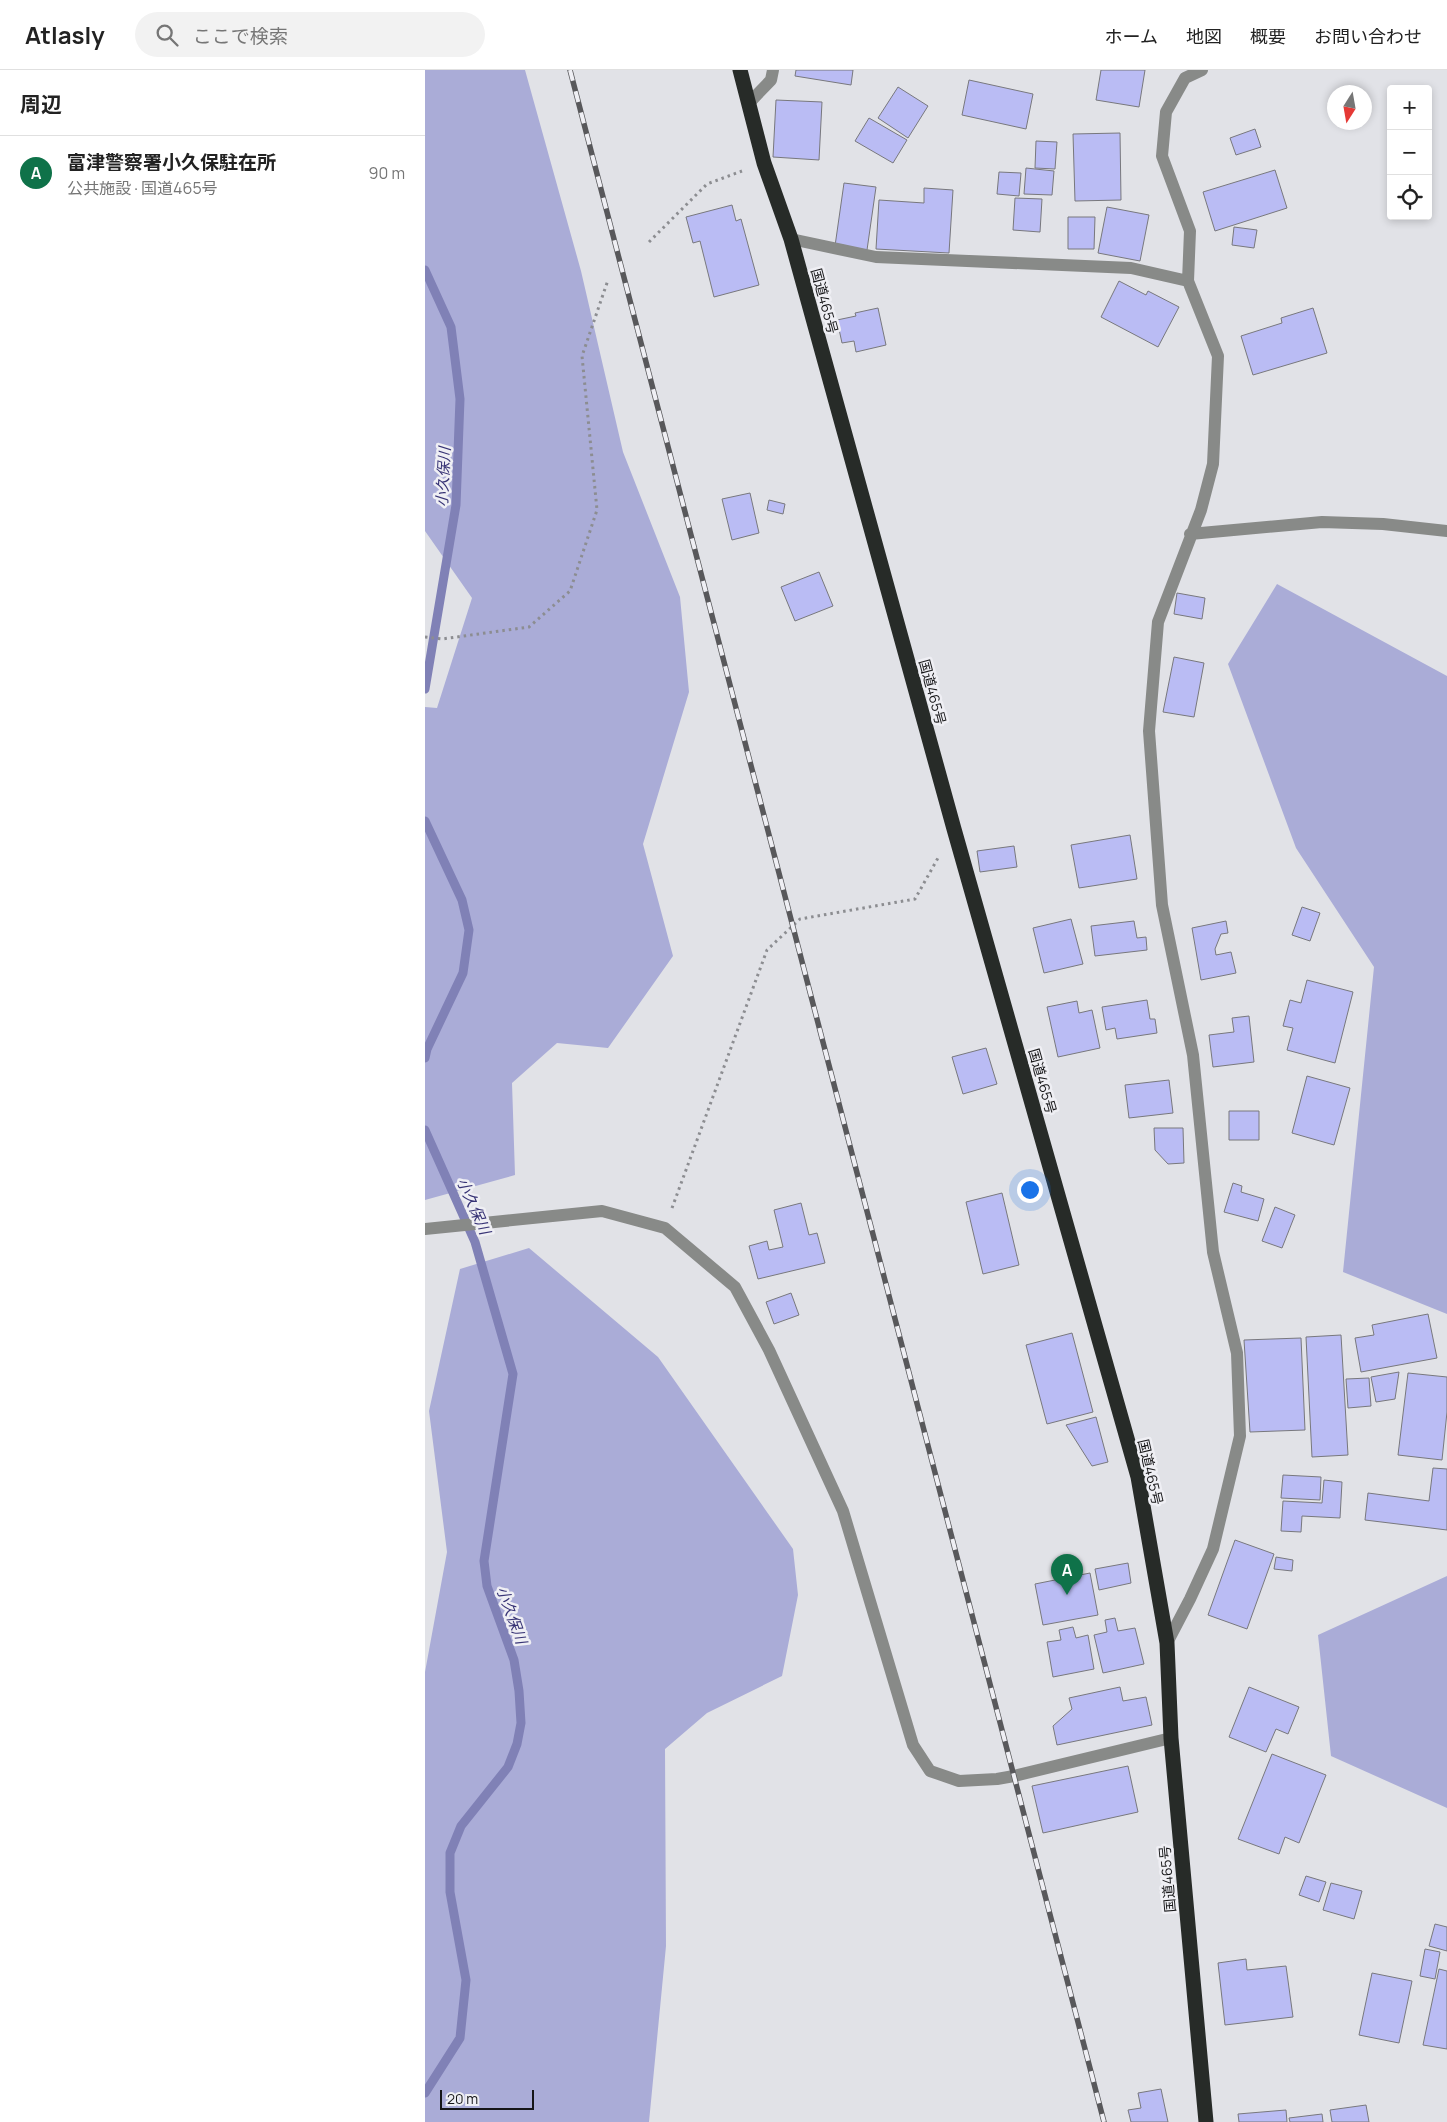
<!DOCTYPE html>
<html lang="ja">
<head>
<meta charset="utf-8">
<style>
	:root { --surface:#fff; --page:#f2f2f2; --text:#222; --muted:#767676; --line:#e0e0e0; --accent:#0f7249 }
	body { margin:0; font-family:Manrope,"Noto Sans JP",sans-serif; background:var(--page); color:var(--text) }
	.controls { position:absolute; right:15px; top:15px; display:grid; overflow:hidden; border-radius:5px; box-shadow:0 2px 8px #0003 }
	.controls button { width:45px; height:45px; display:grid; place-items:center; padding:0; border:0; border-bottom:1px solid var(--line); background:var(--surface); color:var(--text); font:25px sans-serif }
	.compass { position:absolute; left:902px; top:15px; width:45px; height:45px; border-radius:50%; background:var(--surface); box-shadow:0 2px 8px #0003; rotate:191deg }
	.scale { position:absolute; left:15px; bottom:12px; width:94px; box-sizing:border-box; padding-left:5px; border:2px solid #161618; border-top:0; font-size:14px; line-height:18px; white-space:nowrap; color:#161618; -webkit-text-stroke:4px #efeff4; paint-order:stroke }
	.you { position:absolute; left:604px; top:1119px; width:18px; height:18px; margin:-12px; border:4px solid #fff; border-radius:50%; background:#1a73e8; box-shadow:0 0 0 8px #1a73e833 }
	.badge { display:grid; place-items:center; width:32px; height:32px; border-radius:50%; background:var(--accent); color:#fff; font-size:16px; font-weight:700 }
	.pin { position:absolute; translate:-50% -41px; filter:drop-shadow(0 1px 2px #0008) }
	.pin::after { content:''; position:absolute; top:26px; width:18px; height:15px; background:inherit; clip-path:polygon(0 0,100% 0,50% 100%) }
	.list { margin:0; padding:0; list-style:none }
	h2 { display:flex; justify-content:space-between; align-items:center; height:65px; margin:0; padding:0 20px; font-size:21px }
	h2 small { font-size:16px; font-weight:400; color:var(--muted) }
	.list li { display:grid; grid-template-columns:32px 1fr auto; gap:15px; align-items:center; box-sizing:border-box; height:75px; padding:0 20px; border-top:1px solid var(--line) }
	.list b { display:block; font-size:19px; white-space:nowrap }
	.list p { margin:0; font-size:16px; white-space:nowrap; color:var(--muted) }
	.list em { font-size:16px; font-style:normal; color:var(--muted) }
	.icon { flex:none; width:28px; height:28px; fill:none; stroke:currentColor; stroke-width:2; stroke-linecap:round; stroke-linejoin:round }
	.map { position:relative; flex:none; width:1022px; height:2052px; overflow:hidden }
	header { display:flex; align-items:center; gap:30px; box-sizing:border-box; height:70px; padding:0 25px; background:var(--surface); border-bottom:1px solid var(--line) }
	header strong { font-size:24px }
	nav { display:flex; gap:28px; margin-inline-start:auto; font-size:18px }
	.search { width:350px; height:45px; background:var(--page); display:flex; align-items:center; gap:12px; box-sizing:border-box; padding:0 18px; border-radius:28px; color:var(--muted); font-size:19px }
	main { display:flex }
	aside { flex:1; background:var(--surface) }
	.map>svg:first-child { display:block }
</style>
</head>
<body>
<header>
<strong>Atlasly</strong>
<div class="search"><svg class="icon" aria-label="search" viewBox="0 0 24 24"><circle cx="10" cy="10" r="6"/><path d="M15 15l6 6"/></svg>ここで検索</div>
<nav><a>ホーム</a><a>地図</a><a>概要</a><a>お問い合わせ</a></nav>
</header>
<main>
<aside>
<h2>周辺<small></small></h2>
<ul class="list">
<li><span class="badge">A</span><div><b>富津警察署小久保駐在所</b><p>公共施設 · 国道465号</p></div><em>90 m</em></li>
</ul>
</aside>
<div class="map">
<svg width="1022" height="2052" viewBox="0 0 1022 2052">
	<rect width="100%" height="100%" fill="#e1e2e7"/>
	<path fill="#aaacd7" d="M 0,0 L 100,0 L 156,201 L 198,382 L 255,527 L 264,622 L 218,774 L 248,886 L 183,978 L 132,973 L 87,1013 L 90,1105 L 0,1130 L 0,637 L 12,638 L 47,528 L 0,461 Z
		M 852,514 L 1022,606 L 1022,1244 L 918,1202 L 949,897 L 871,778 L 803,594 Z
		M 104,1178 L 233,1287 L 368,1479 L 373,1525 L 357,1606 L 282,1643 L 240,1679 L 241,1876 L 224,2052 L 0,2052 L 0,1602 L 22,1482 L 4,1341 L 35,1199 Z
		M 1022,1506 L 1022,1738 L 906,1686 L 893,1565 Z"/>
	<g fill="none" stroke-linecap="round" stroke-linejoin="round">
		<path stroke="#8081b6" stroke-width="9" d="M 0,200 L 26,257 L 35,329 L 31,435 L 0,619
			M 0,751 L 37,830 L 44,860 L 38,903 L 2,979 L 0,988
			M 0,1060 L 50,1172 L 88,1304 L 59,1491 L 62,1516 L 89,1590 L 94,1621 L 96,1653 L 92,1674 L 83,1697 L 36,1756 L 25,1783 L 25,1822 L 41,1910 L 35,1968 L 0,2023"/>
	</g>
	<path fill="#babcf4" stroke="#78787d" d="M 371,0 L 428,0 L 426,15 L 370,6 Z
		M 676,0 L 720,0 L 714,37 L 671,30 Z
		M 544,10 L 608,24 L 601,59 L 537,45 Z
		M 473,17 L 503,36 L 483,68 L 453,48 Z
		M 351,30 L 397,32 L 394,90 L 348,87 Z
		M 444,48 L 482,70 L 468,93 L 430,71 Z
		M 830,59 L 836,77 L 811,85 L 805,68 Z
		M 695,63 L 696,130 L 650,131 L 648,64 Z
		M 611,71 L 632,72 L 630,99 L 610,98 Z
		M 601,98 L 629,101 L 627,125 L 599,124 Z
		M 850,100 L 862,138 L 790,161 L 778,122 Z
		M 574,102 L 596,103 L 594,126 L 572,124 Z
		M 419,113 L 451,117 L 442,180 L 410,176 Z
		M 499,118 L 528,120 L 524,183 L 451,179 L 454,130 L 499,133 Z
		M 590,128 L 617,129 L 615,162 L 588,160 Z
		M 307,135 L 311,151 L 316,149 L 334,215 L 289,227 L 275,171 L 268,173 L 261,147 Z
		M 682,137 L 724,145 L 715,191 L 673,183 Z
		M 643,147 L 670,147 L 669,179 L 643,179 Z
		M 809,157 L 832,160 L 829,178 L 807,175 Z
		M 694,211 L 721,225 L 723,221 L 754,237 L 733,277 L 676,247 Z
		M 453,238 L 461,275 L 431,282 L 429,271 L 417,273 L 412,250 L 431,246 L 430,243 Z
		M 888,238 L 902,283 L 828,305 L 816,266 L 857,253 L 856,248 Z
		M 325,423 L 334,463 L 307,470 L 297,429 Z
		M 344,430 L 360,434 L 358,444 L 342,440 Z
		M 394,502 L 408,536 L 370,551 L 356,517 Z
		M 752,523 L 780,528 L 777,549 L 749,544 Z
		M 749,587 L 779,593 L 769,647 L 738,642 Z
		M 705,765 L 712,809 L 654,818 L 646,775 Z
		M 589,776 L 592,797 L 555,802 L 552,781 Z
		M 877,837 L 895,843 L 885,871 L 867,865 Z
		M 646,849 L 658,894 L 619,903 L 608,858 Z
		M 709,851 L 712,868 L 721,867 L 722,880 L 670,886 L 666,856 Z
		M 801,851 L 803,863 L 796,864 L 790,879 L 791,885 L 806,882 L 811,903 L 776,910 L 767,858 Z
		M 882,910 L 928,922 L 910,993 L 862,980 L 868,958 L 858,956 L 865,930 L 876,933 Z
		M 722,930 L 725,949 L 730,949 L 732,963 L 692,969 L 690,958 L 681,960 L 677,937 Z
		M 652,931 L 654,943 L 667,940 L 675,978 L 633,987 L 622,937 Z
		M 824,946 L 829,992 L 788,997 L 784,965 L 809,962 L 807,948 Z
		M 561,978 L 572,1014 L 538,1024 L 527,987 Z
		M 882,1006 L 925,1018 L 909,1075 L 867,1063 Z
		M 744,1010 L 748,1043 L 704,1048 L 700,1015 Z
		M 804,1041 L 834,1041 L 834,1070 L 804,1070 Z
		M 729,1058 L 758,1058 L 759,1093 L 743,1094 L 730,1080 Z
		M 808,1113 L 817,1116 L 816,1122 L 839,1129 L 833,1151 L 799,1142 Z
		M 577,1123 L 594,1195 L 558,1204 L 541,1132 Z
		M 376,1133 L 384,1165 L 392,1163 L 400,1193 L 333,1209 L 324,1176 L 342,1171 L 344,1180 L 358,1177 L 349,1140 Z
		M 850,1137 L 870,1145 L 857,1178 L 837,1171 Z
		M 366,1223 L 374,1245 L 349,1254 L 341,1232 Z
		M 1003,1244 L 1012,1288 L 936,1302 L 930,1268 L 949,1265 L 947,1255 Z
		M 647,1263 L 668,1342 L 622,1354 L 601,1275 Z
		M 916,1265 L 923,1385 L 887,1387 L 881,1267 Z
		M 876,1268 L 880,1360 L 825,1362 L 819,1270 Z
		M 974,1302 L 970,1329 L 951,1332 L 946,1307 Z
		M 983,1303 L 1022,1307 L 1022,1342 L 1017,1390 L 973,1385 Z
		M 944,1308 L 946,1336 L 923,1338 L 921,1309 Z
		M 671,1347 L 683,1392 L 667,1396 L 641,1355 Z
		M 1008,1398 L 1022,1399 L 1022,1460 L 940,1450 L 943,1423 L 1004,1431 Z
		M 858,1405 L 896,1407 L 895,1430 L 856,1428 Z
		M 899,1410 L 917,1412 L 915,1448 L 877,1446 L 876,1462 L 856,1461 L 858,1431 L 897,1433 Z
		M 810,1470 L 849,1484 L 822,1559 L 783,1545 Z
		M 851,1487 L 868,1490 L 867,1501 L 849,1499 Z
		M 703,1493 L 706,1513 L 674,1520 L 670,1499 Z
		M 665,1503 L 673,1545 L 618,1555 L 610,1514 Z
		M 690,1548 L 693,1561 L 710,1558 L 719,1594 L 678,1603 L 669,1565 L 682,1562 L 680,1550 Z
		M 648,1557 L 651,1568 L 663,1565 L 669,1599 L 628,1607 L 622,1572 L 636,1570 L 634,1560 Z
		M 695,1617 L 698,1631 L 721,1627 L 727,1655 L 632,1675 L 628,1656 L 647,1639 L 644,1628 Z
		M 824,1617 L 874,1637 L 863,1664 L 851,1659 L 841,1682 L 804,1667 Z
		M 847,1684 L 901,1705 L 874,1773 L 860,1767 L 854,1784 L 813,1769 Z
		M 703,1696 L 713,1742 L 618,1763 L 607,1716 Z
		M 881,1806 L 901,1812 L 894,1832 L 874,1825 Z
		M 906,1813 L 937,1821 L 929,1849 L 898,1840 Z
		M 1010,1854 L 1022,1857 L 1022,1881 L 1004,1876 Z
		M 1000,1879 L 1015,1882 L 1010,1909 L 995,1906 Z
		M 821,1889 L 822,1900 L 861,1896 L 868,1947 L 800,1955 L 793,1893 Z
		M 1014,1899 L 1022,1901 L 1022,1979 L 998,1975 Z
		M 947,1903 L 987,1911 L 974,1973 L 934,1965 Z
		M 736,2019 L 743,2052 L 706,2052 L 703,2040 L 716,2038 L 713,2023 Z
		M 941,2035 L 944,2052 L 907,2052 L 905,2040 Z
		M 861,2040 L 862,2052 L 814,2052 L 813,2044 Z
		M 897,2044 L 898,2052 L 865,2052 L 864,2048 Z"/>
	<g fill="none" stroke-linecap="round" stroke-linejoin="round">
		<path stroke="#8c8d91" stroke-width="3" stroke-dasharray="2.5 4" stroke-linecap="butt" d="M 224,172 L 282,114 L 317,101
			M 0,567 L 17,569 L 104,557 L 145,521 L 172,440 L 157,286 L 183,210
			M 247,1138 L 342,880 L 375,849 L 490,829 L 513,788"/>
		<path stroke="#888a88" stroke-width="12" d="M 324,33 L 346,10 L 348,0
			M 366,169 L 451,187 L 706,198 L 763,211 L 793,286 L 788,394 L 776,440 L 733,552 L 724,661 L 737,835 L 768,985 L 788,1182 L 812,1283 L 815,1366 L 788,1479 L 765,1529 L 742,1573
			M 763,211 L 765,161 L 737,86 L 741,42 L 760,8 L 777,0
			M 765,464 L 897,452 L 958,454 L 1022,461
			M 0,1159 L 177,1141 L 240,1158 L 310,1217 L 344,1280 L 418,1441 L 488,1675 L 505,1701 L 534,1711 L 572,1709 L 589,1706 L 746,1668"/>
		<path stroke="#272b28" stroke-width="15" d="M 315,0 L 339,93 L 366,169 L 529,759 L 713,1407 L 742,1573 L 746,1668 L 781,2052"/>
		<defs>
			<path id="rail" d="M 145,0 L 679,2052"/>
		</defs>
		<use href="#rail" stroke="#58585b" stroke-width="5.5"/>
		<use href="#rail" stroke="#efeff4" stroke-width="4" stroke-dasharray="11" stroke-linecap="butt"/>
	</g>
	<g text-anchor="middle" dominant-baseline="central" stroke-width="5" stroke-linejoin="round" paint-order="stroke">
		<g font-size="14" fill="#161618" stroke="#efeff4">
			<text transform="translate(400 231) rotate(75)">国道465号</text>
			<text transform="translate(508 622) rotate(75)">国道465号</text>
			<text transform="translate(618 1011) rotate(74)">国道465号</text>
			<text transform="translate(726 1402) rotate(77)">国道465号</text>
			<text transform="translate(742 1809) rotate(-95)">国道465号</text>
		</g>
		<g font-size="15" font-style="italic" fill="#373375" stroke="#efeff4">
			<text transform="translate(18 407) rotate(-87)">小久保川</text>
			<text transform="translate(49 1136) rotate(66)">小久保川</text>
			<text transform="translate(87 1545) rotate(70)">小久保川</text>
		</g>
	</g>
</svg>
<div class="controls">
<button>+</button>
<button>−</button>
<button><svg class="icon" aria-label="locate" viewBox="0 0 24 24"><circle cx="12" cy="12" r="6"/><path d="M12 2v4M12 18v4M2 12h4M18 12h4"/></svg></button>
</div>
<svg class="compass" viewBox="-18 -18 36 36"><path d="M0-13l5 13h-10z" fill="#e53935"/><path d="M0 13l5-13h-10z" fill="#767676"/></svg>
<div class="scale">20 m</div>
<div class="you"></div>
<div class="pin badge" style="left:642px;top:1525px">A</div>
</div>
</main>
</body>
</html>
